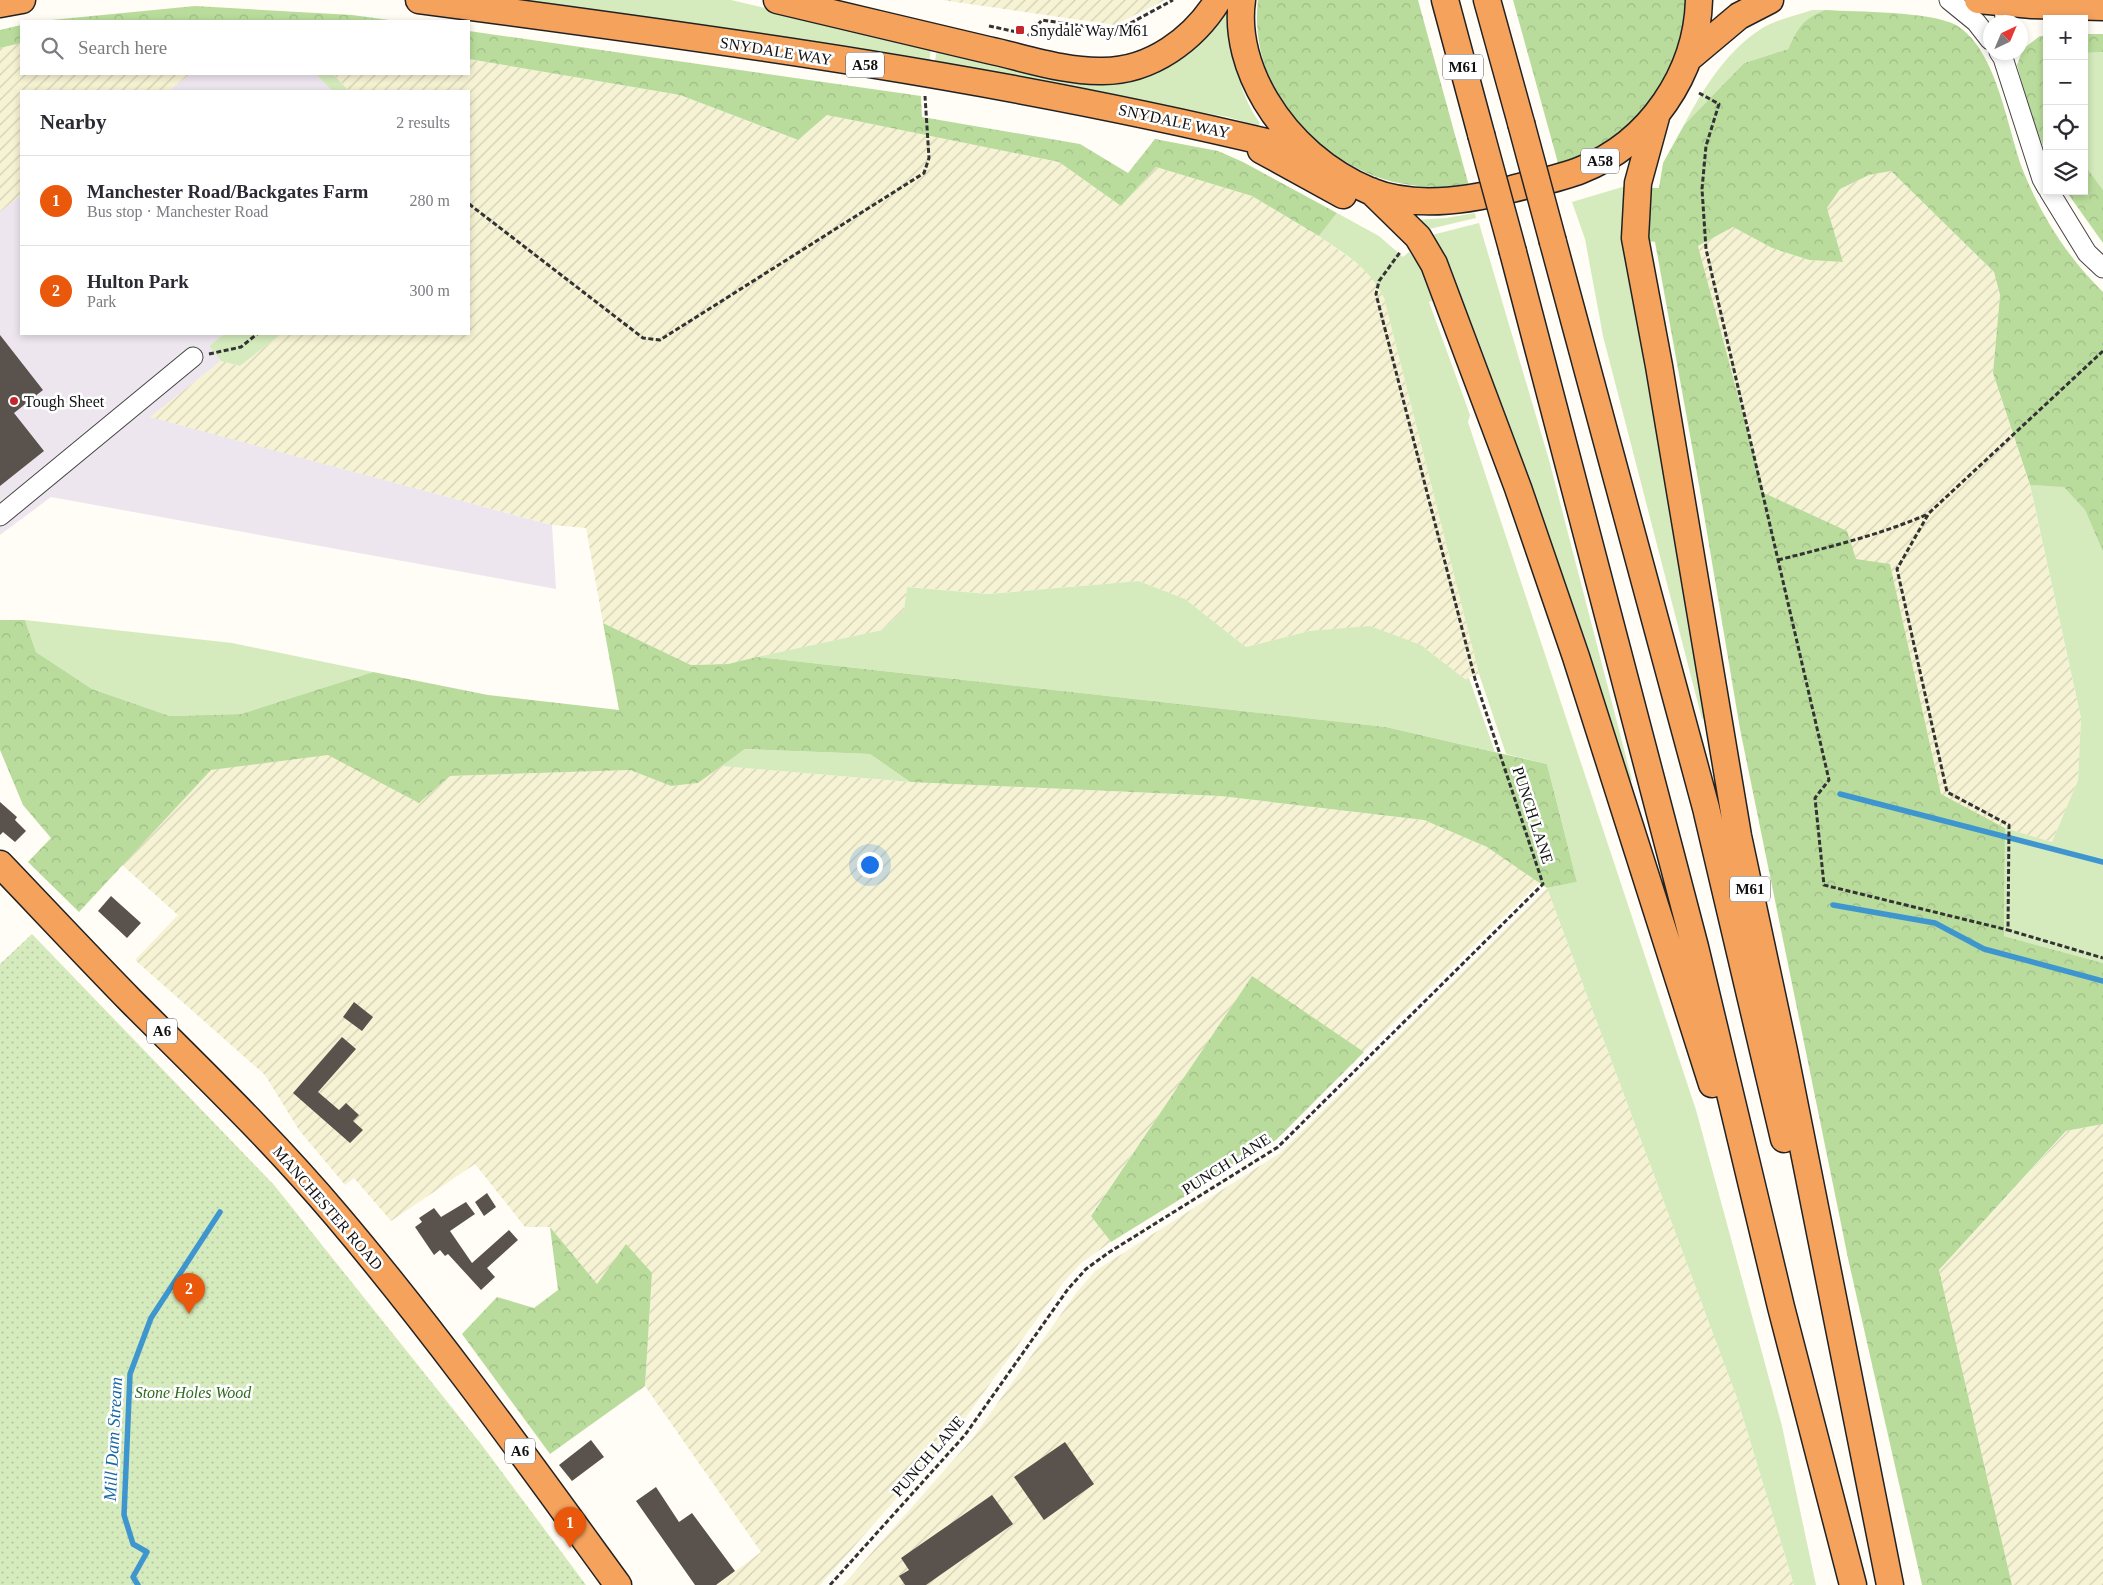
<!DOCTYPE html>
<html lang="en">
<head>
<meta charset="utf-8">
<style>
	:root { --surface:#fff; --page:#f7f7f7; --text:#2b2b33; --muted:#7c7c81; --line:#e1e1e2; --accent:#ea580c }
	body { margin:0; font-family:Georgia,serif; background:var(--page); color:var(--text) }
	.controls { position:absolute; right:15px; top:15px; display:grid; overflow:hidden; border-radius:0px; box-shadow:0 2px 8px #0003 }
	.controls button { width:45px; height:45px; display:grid; place-items:center; padding:0; border:0; border-bottom:1px solid var(--line); background:var(--surface); color:var(--text); font:25px sans-serif }
	.compass { position:absolute; left:1983px; top:15px; width:45px; height:45px; border-radius:50%; background:var(--surface); box-shadow:0 2px 8px #0003; rotate:44deg }
	.you { position:absolute; left:869px; top:864px; width:18px; height:18px; margin:-12px; border:4px solid #fff; border-radius:50%; background:#1a73e8; box-shadow:0 0 0 8px #1a73e833 }
	.badge { display:grid; place-items:center; width:32px; height:32px; border-radius:50%; background:var(--accent); color:#fff; font-size:16px; font-weight:700 }
	.pin { position:absolute; translate:-50% -41px; filter:drop-shadow(0 1px 2px #0008) }
	.pin::after { content:''; position:absolute; top:26px; width:18px; height:15px; background:inherit; clip-path:polygon(0 0,100% 0,50% 100%) }
	.list { margin:0; padding:0; list-style:none }
	h2 { display:flex; justify-content:space-between; align-items:center; height:65px; margin:0; padding:0 20px; font-size:21px }
	h2 small { font-size:16px; font-weight:400; color:var(--muted) }
	.list li { display:grid; grid-template-columns:32px 1fr auto; gap:15px; align-items:center; box-sizing:border-box; height:90px; padding:0 20px; border-top:1px solid var(--line) }
	.list b { display:block; font-size:19px; white-space:nowrap }
	.list p { margin:0; font-size:16px; white-space:nowrap; color:var(--muted) }
	.list em { font-size:16px; font-style:normal; color:var(--muted) }
	.icon { flex:none; width:28px; height:28px; fill:none; stroke:currentColor; stroke-width:2; stroke-linecap:round; stroke-linejoin:round }
	.map { position:relative; flex:none; width:2103px; height:1585px; overflow:hidden }
	.search { position:absolute; background:var(--surface); box-shadow:0 2px 8px #0003; left:20px; top:20px; width:450px; height:55px; display:flex; align-items:center; gap:12px; box-sizing:border-box; padding:0 18px; border-radius:0px; color:var(--muted); font-size:19px }
	.panel { position:absolute; background:var(--surface); box-shadow:0 2px 8px #0003; left:20px; top:90px; width:450px; height:245px; border-radius:0px }
	.map>svg:first-child { display:block }
</style>
</head>
<body>
<div class="map">
<svg width="2103" height="1585" viewBox="0 0 2103 1585">
	<defs>
		<pattern id="farmland-furrows" width="10" height="10" patternUnits="userSpaceOnUse" patternTransform="scale(1.25)"><rect width="10" height="10" fill="#f6f3d4"/><path d="M-1 1l2-2M0 10L10 0M9 11l2-2" fill="none" stroke="#d2cfb5"/></pattern>
		<pattern id="forest-crowns" width="20" height="18" patternUnits="userSpaceOnUse" patternTransform="scale(1.25)"><rect width="20" height="18" fill="#b9dc9c"/><path d="M2 6a3 3 0 1 1 6 0M12 15a3 3 0 1 1 6 0" fill="none" stroke="#9ebc85"/></pattern>
		<pattern id="park-dots" width="8" height="8" patternUnits="userSpaceOnUse" patternTransform="scale(1.25)"><rect width="8" height="8" fill="#d5ebbd"/><path d="M2 2h.1M6 6h.1" fill="none" stroke="#b6c8a1" stroke-width="1.8" stroke-linecap="round"/></pattern>
	</defs>
	<rect width="100%" height="100%" fill="#fffdf5"/>
	<path fill="#eee6ef" d="M 190,74 L 316,74 L 332,91 L 168,91 Z
		M 21,195 L 21,334 L 224,334 L 209,346 L 221,361 L 151,417 L 552,525 L 556,589 L 51,497 L 0,535 L 0,212 Z"/>
	<path fill="url(#farmland-furrows)" d="M 942,0 L 1165,0 L 1115,25 Z
		M 21,43 L 21,74 L 190,74 L 168,91 L 21,91 L 21,195 L 0,212 L 0,48 Z
		M 469,59 L 680,95 L 797,140 L 827,115 L 1059,162 L 1121,206 L 1156,167 L 1252,196 L 1319,236 L 1361,266 L 1375,279 L 1384,298 L 1479,674 L 1465,679 L 1421,645 L 1309,631 L 1246,647 L 1185,599 L 1139,581 L 988,594 L 907,587 L 904,610 L 882,630 L 728,664 L 691,665 L 603,623 L 586,528 L 552,525 L 150,417 L 221,361 L 240,366 L 281,334 L 469,334 L 469,91 L 349,91 L 333,74 L 469,74 Z
		M 1891,171 L 1994,272 L 2000,295 L 1993,373 L 2030,486 L 2081,718 L 2078,780 L 2052,842 L 2005,828 L 1941,794 L 1890,565 L 1856,560 L 1846,531 L 1764,493 L 1698,246 L 1733,227 L 1772,248 L 1809,260 L 1843,262 L 1827,208 L 1840,189 L 1869,175 Z
		M 328,754 L 419,803 L 450,776 L 630,770 L 671,786 L 698,783 L 721,766 L 910,782 L 1220,796 L 1424,820 L 1487,847 L 1540,882 L 1364,1052 L 1252,977 L 1091,1215 L 1111,1242 L 1081,1263 L 1063,1283 L 956,1431 L 820,1585 L 717,1585 L 761,1552 L 645,1386 L 652,1273 L 597,1285 L 550,1227 L 525,1227 L 475,1164 L 391,1221 L 354,1178 L 345,1185 L 299,1130 L 265,1075 L 135,960 L 178,915 L 122,865 L 211,770 Z
		M 1547,888 L 1737,1398 L 1794,1585 L 843,1585 L 972,1439 L 1076,1293 L 1095,1271 L 1280,1153 Z
		M 2103,1124 L 2103,1585 L 2012,1585 L 1939,1270 L 2067,1131 Z"/>
	<path fill="#d5ebbd" d="M 489,0 L 731,0 L 931,47 L 929,65 Z
		M 1228,10 C 1233,49 1236,91 1260,123 L 1258,126 L 1228,117 L 934,66 L 937,49 L 1166,66 C 1196,49 1207,37 1228,10 Z
		M 1812,10 L 1825,10 C 1802,19 1798,28 1788,49 L 1744,63 L 1684,125 C 1702,91 1725,53 1758,31 C 1774,20 1794,16 1812,10 Z
		M 2103,52 L 2103,190 L 2084,164 L 2084,53 Z
		M 316,74 L 333,74 L 349,91 L 332,91 Z
		M 1629,185 L 1631,287 L 1705,717 L 1702,719 L 1603,336 L 1585,239 L 1572,202 Z
		M 1337,213 L 1379,236 L 1403,257 L 1409,252 L 1421,267 L 1437,299 L 1429,302 L 1470,415 L 1468,422 L 1696,1110 L 1782,1426 L 1816,1585 L 1794,1585 L 1737,1398 L 1547,888 L 1577,882 L 1547,764 L 1506,754 L 1479,674 L 1384,298 C 1368,266 1347,256 1319,236 Z
		M 1475,213 L 1476,218 L 1425,230 L 1416,220 L 1446,218 Z
		M 1479,223 L 1549,460 L 1632,780 L 1628,781 L 1461,297 L 1443,258 L 1428,236 Z
		M 224,334 L 281,334 L 240,366 L 221,361 L 209,346 Z
		M 2030,485 L 2064,486 L 2085,510 L 2103,552 L 2103,963 L 2004,936 L 2005,828 L 2052,842 L 2078,780 L 2081,718 Z
		M 1139,581 L 1185,599 L 1246,647 L 1309,631 L 1370,626 L 1421,645 L 1465,679 L 1469,678 L 1495,752 L 1386,727 L 757,657 L 882,630 L 904,610 L 907,587 L 988,594 Z
		M 25,620 L 232,643 L 373,672 L 241,714 L 170,716 L 92,689 L 36,652 Z
		M 745,749 L 870,754 L 910,782 L 721,766 Z"/>
	<path fill="url(#forest-crowns)" d="M 1258,0 L 1418,0 L 1469,186 C 1435,189 1396,187 1365,172 C 1298,141 1249,75 1258,0 Z
		M 1513,0 L 1685,0 C 1687,58 1651,118 1602,148 C 1589,155 1572,158 1558,163 Z
		M 195,6 L 352,15 L 397,21 L 41,21 Z
		M 1825,10 C 1858,12 1929,11 1956,25 C 1998,50 2007,130 2024,173 C 2042,217 2069,259 2103,292 L 2103,552 L 2085,510 L 2064,487 L 2030,485 L 1993,373 L 2000,295 L 1994,272 L 1891,171 L 1869,175 L 1840,189 L 1827,208 L 1843,262 L 1809,260 L 1772,248 L 1733,227 L 1698,246 L 1764,493 L 1847,531 L 1856,559 L 1890,564 L 1941,794 L 2005,828 L 2004,936 L 2103,963 L 2103,1124 L 2066,1131 L 1939,1270 L 2012,1585 L 1922,1585 L 1849,1263 L 1740,729 L 1699,485 L 1655,242 L 1649,241 L 1646,213 L 1648,188 L 1659,188 L 1663,163 L 1684,125 L 1744,63 L 1788,49 C 1798,28 1802,19 1825,10 Z
		M 21,25 L 21,43 L 0,48 L 0,30 Z
		M 469,31 L 921,96 L 922,117 L 1080,144 L 1128,173 L 1155,139 L 1218,151 L 1243,162 L 1337,213 L 1319,236 L 1252,196 L 1156,167 L 1121,206 L 1059,162 L 827,115 L 798,140 L 680,95 L 469,59 Z
		M 2103,34 L 2103,52 L 2084,53 L 2084,34 Z
		M 2040,36 L 2047,36 L 2047,54 L 2045,54 L 2047,155 L 2031,117 L 2017,65 L 2023,49 Z
		M 2084,164 L 2103,190 L 2103,243 L 2066,191 L 2084,191 Z
		M 0,620 L 25,620 L 36,652 L 92,689 L 170,716 L 241,714 L 373,672 L 488,695 L 619,710 L 603,623 L 691,665 L 728,664 L 757,657 L 1386,727 L 1547,764 L 1577,882 L 1547,888 L 1487,847 L 1424,820 L 1220,796 L 910,782 L 870,754 L 745,749 L 698,783 L 671,786 L 630,770 L 450,776 L 419,803 L 328,755 L 211,770 L 79,912 L 28,862 L 51,838 L 23,805 L 0,750 Z
		M 1252,976 L 1364,1052 L 1276,1140 L 1111,1242 L 1091,1216 Z
		M 550,1227 L 597,1284 L 626,1244 L 652,1273 L 645,1386 L 550,1454 L 462,1334 L 497,1297 L 534,1308 L 558,1290 Z"/>
	<path fill="url(#park-dots)" d="M 32,934 L 274,1185 L 481,1444 L 586,1585 L 0,1585 L 0,964 Z"/>
	<g fill="none" stroke-linecap="round" stroke-linejoin="round">
		<path stroke="#3f96cf" stroke-width="5.5" d="M 1840,794 L 2103,862
			M 1833,905 L 1935,923 L 1984,949 L 2103,981
			M 138,1585 L 133,1577 L 147,1552 L 133,1544 L 124,1515 L 130,1374 L 151,1318 L 220,1212"/>
	</g>
	<path fill="#5a524d" d="M 0,335 L 43,390 L 14,413 L 44,451 L 0,486 Z
		M 0,802 L 17,817 L 15,820 L 26,831 L 15,842 L 3,832 L 0,835 Z
		M 111,896 L 141,923 L 127,938 L 98,911 Z
		M 354,1002 L 373,1017 L 362,1031 L 343,1017 Z
		M 342,1037 L 356,1049 L 318,1092 L 339,1110 L 346,1103 L 359,1115 L 353,1121 L 363,1130 L 350,1143 L 293,1093 Z
		M 487,1193 L 496,1207 L 484,1216 L 475,1202 Z
		M 466,1202 L 475,1214 L 450,1231 L 472,1263 L 509,1230 L 518,1240 L 487,1268 L 495,1277 L 481,1290 L 448,1254 L 445,1256 L 440,1250 L 434,1255 L 415,1227 L 422,1222 L 419,1218 L 434,1208 L 441,1217 Z
		M 591,1440 L 604,1457 L 572,1481 L 559,1465 Z
		M 1065,1442 L 1094,1484 L 1044,1520 L 1014,1477 Z
		M 656,1487 L 679,1522 L 692,1513 L 735,1571 L 716,1585 L 695,1585 L 636,1501 Z
		M 992,1495 L 1013,1524 L 926,1585 L 905,1585 L 899,1576 L 909,1570 L 901,1558 Z"/>
	<g fill="none" stroke-linecap="round" stroke-linejoin="round">
		<defs>
			<path id="minor" d="M 1949,0 L 1976,22 L 1990,40
				M 2004,0 L 2005,22
				M 1999,52 L 2003,58 L 2042,179 L 2047,188
				M 2049,191 L 2087,253 L 2103,268
				M 0,516 L 193,357"/>
			<path id="highway" d="M 419,0 C 716,39 1015,79 1307,152
				M 777,0 C 847,17 918,33 988,50 C 1025,58 1065,72 1103,71 C 1151,71 1194,39 1218,0
				M 1242,0 C 1237,35 1248,71 1266,101 C 1290,141 1327,173 1370,191 C 1414,209 1467,201 1512,189 C 1534,183 1559,179 1581,170 C 1650,143 1697,73 1699,0
				M 1445,0 L 1481,134
				M 1487,0 L 1521,123
				M 1978,0 L 2032,5 L 2103,7
				M 0,4 L 22,0
				M 1689,58 L 1739,16 L 1770,0
				M 1656,117 L 1638,183 L 1635,238 L 1659,366 L 1738,836 L 1784,1051 L 1890,1585
				M 1261,150 L 1343,195
				M 1371,191 L 1418,237 L 1434,264 L 1518,488 L 1576,657 L 1712,1084
				M 1553,242 L 1706,808 L 1784,1139
				M 1513,252 L 1695,947 L 1781,1307 L 1853,1585
				M 0,864 C 44,910 88,957 132,1002 C 202,1072 273,1140 337,1216 C 437,1334 527,1460 618,1585"/>
		</defs>
		<use href="#minor" stroke="#444" stroke-width="21"/>
		<use href="#highway" stroke="#222" stroke-width="29"/>
		<path stroke="#333" stroke-width="3" stroke-dasharray="5 2.5" stroke-linecap="butt" d="M 989,26 L 1017,32
			M 1028,36 L 1042,20 L 1116,31 L 1173,0
			M 1699,93 L 1719,104 L 1706,146 L 1702,189 L 1706,249 L 1829,780 L 1815,798 L 1824,885 L 2008,930
			M 469,204 L 643,338 L 660,340 L 924,173 L 929,158 L 925,96
			M 2103,351 L 1929,513 L 1897,569 L 1947,792 L 2009,825 L 2008,930 L 2103,958
			M 209,354 L 241,347 L 257,334
			M 1778,560 C 1829,547 1880,535 1928,514
			M 830,1585 L 965,1435 L 1068,1289 L 1086,1269 L 1108,1253 L 1278,1147 L 1543,884 L 1475,679 L 1376,294 L 1379,281 L 1401,251"/>
		<use href="#minor" stroke="#fff" stroke-width="19"/>
		<use href="#highway" stroke="#f5a25d" stroke-width="26"/>
		<defs>
			<path id="highway-bridge" d="M 1521,123 L 1553,242
				M 1481,134 L 1513,252"/>
		</defs>
		<use href="#highway-bridge" stroke="#222" stroke-width="29" stroke-linecap="butt"/>
		<use href="#highway-bridge" stroke="#f5a25d" stroke-width="26"/>
	</g>
	<g fill="#c4262e" stroke="#fff" stroke-width="2">
		<rect x="1015" y="25" width="10" height="10" rx="2.5"/>
		<circle cx="14" cy="401" r="5"/>
	</g>
	<g text-anchor="middle" dominant-baseline="central" stroke-width="5" stroke-linejoin="round" paint-order="stroke">
		<g fill="#fff" stroke="#585858" stroke-width="1">
			<rect x="846" y="52.5" width="38" height="25" rx="4"/>
			<rect x="1443" y="54.5" width="40" height="25" rx="4"/>
			<rect x="1581" y="148.5" width="38" height="25" rx="4"/>
			<rect x="1730" y="876.5" width="40" height="25" rx="4"/>
			<rect x="147" y="1018.5" width="30" height="25" rx="4"/>
			<rect x="505" y="1438.5" width="30" height="25" rx="4"/>
		</g>
		<g font-size="15" font-weight="bold" fill="#111">
			<text x="865" y="65">A58</text>
			<text x="1463" y="67">M61</text>
			<text x="1600" y="161">A58</text>
			<text x="1750" y="889">M61</text>
			<text x="162" y="1031">A6</text>
			<text x="520" y="1451">A6</text>
		</g>
		<g font-size="16" fill="#111" stroke="#fff" text-anchor="start">
			<text x="1030" y="30">Snydale Way/M61</text>
			<text x="24" y="401">Tough Sheet</text>
		</g>
		<g font-size="16" fill="#111" stroke="#fff">
			<text transform="translate(776 51) rotate(9)">SNYDALE WAY</text>
			<text transform="translate(1174 121) rotate(12)">SNYDALE WAY</text>
			<text transform="translate(1533 815) rotate(72)">PUNCH LANE</text>
			<text transform="translate(1226 1164) rotate(-32)">PUNCH LANE</text>
			<text transform="translate(328 1208) rotate(49)">MANCHESTER ROAD</text>
			<text transform="translate(928 1456) rotate(-49)">PUNCH LANE</text>
		</g>
		<g font-size="16" font-style="italic" fill="#2f6b1f" stroke="#fff">
			<text x="193" y="1392">Stone Holes Wood</text>
		</g>
		<g font-size="18" font-style="italic" fill="#1768a6" stroke="#fff">
			<text transform="translate(113 1439) rotate(-87)">Mill Dam Stream</text>
		</g>
	</g>
</svg>
<div class="controls">
<button>+</button>
<button>−</button>
<button><svg class="icon" aria-label="locate" viewBox="0 0 24 24"><circle cx="12" cy="12" r="6"/><path d="M12 2v4M12 18v4M2 12h4M18 12h4"/></svg></button>
<button><svg class="icon" aria-label="layers" viewBox="0 0 24 24"><path d="M12 4l9 5-9 5-9-5zM3 14l9 5 9-5"/></svg></button>
</div>
<svg class="compass" viewBox="-18 -18 36 36"><path d="M0-13l5 13h-10z" fill="#e53935"/><path d="M0 13l5-13h-10z" fill="#7c7c81"/></svg>
<div class="you"></div>
<div class="pin badge" style="left:570px;top:1548px">1</div>
<div class="pin badge" style="left:189px;top:1314px">2</div>
<div class="search"><svg class="icon" aria-label="search" viewBox="0 0 24 24"><circle cx="10" cy="10" r="6"/><path d="M15 15l6 6"/></svg>Search here</div>
<section class="panel">
<h2>Nearby<small>2 results</small></h2>
<ul class="list">
<li><span class="badge">1</span><div><b>Manchester Road/Backgates Farm</b><p>Bus stop · Manchester Road</p></div><em>280 m</em></li>
<li><span class="badge">2</span><div><b>Hulton Park</b><p>Park</p></div><em>300 m</em></li>
</ul>
</section>
</div>
</body>
</html>
